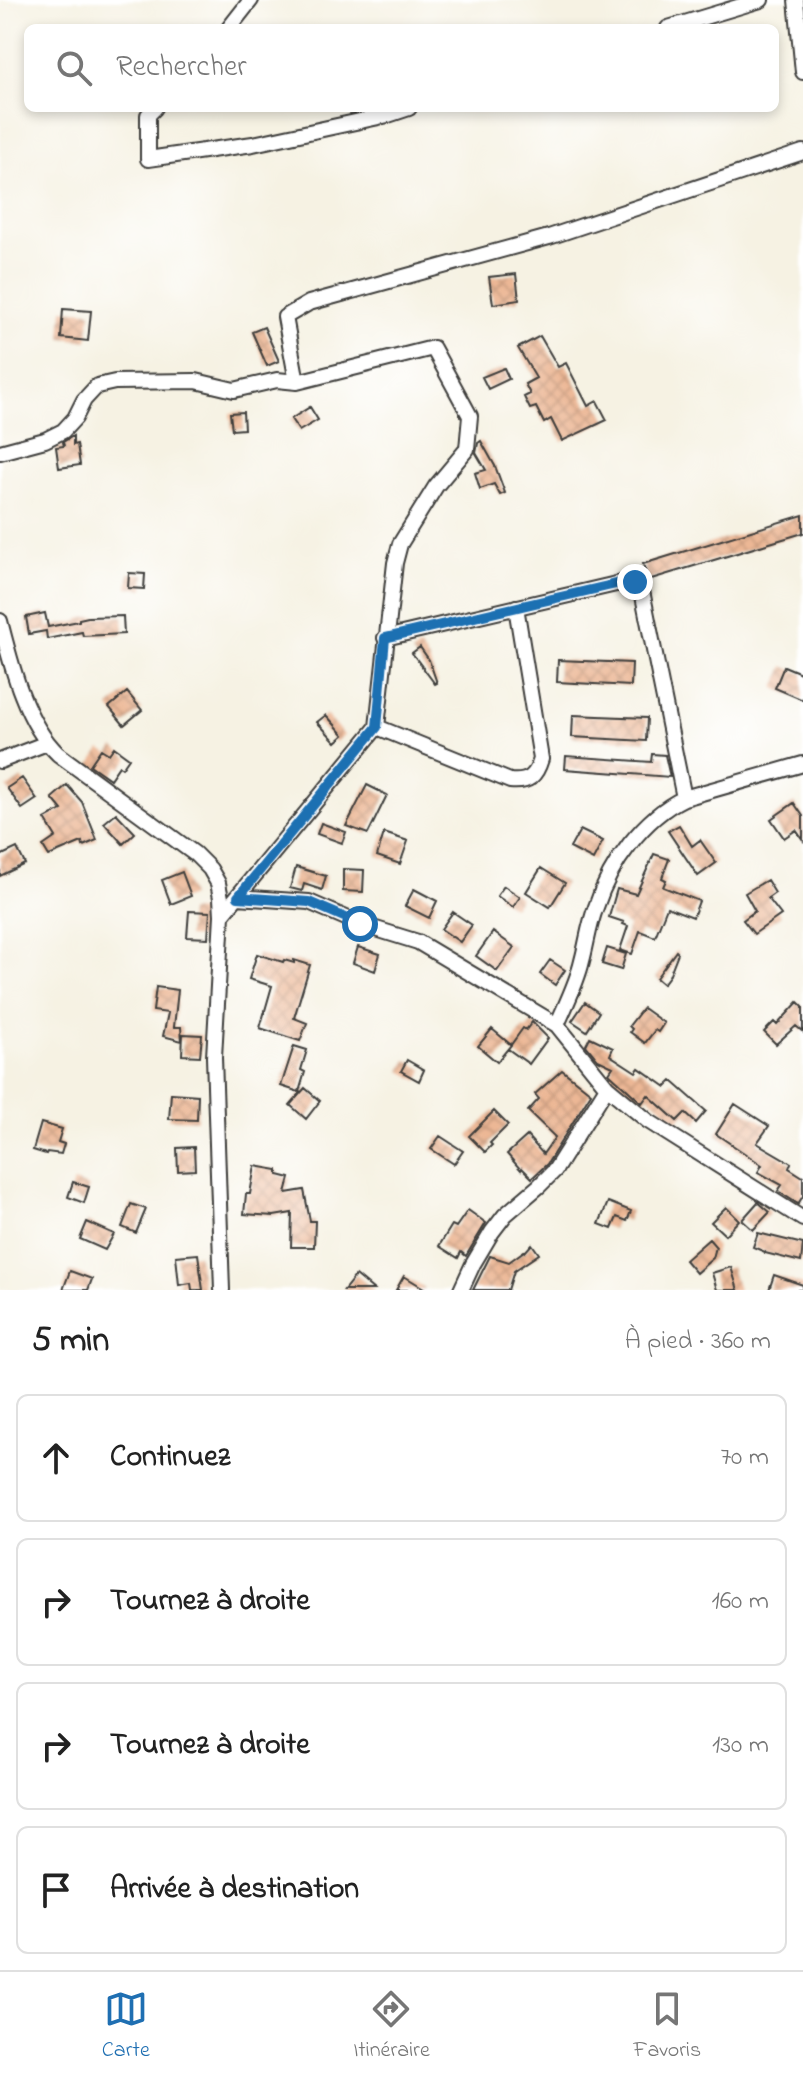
<!DOCTYPE html>
<html lang="fr">
<head>
<meta charset="utf-8">
<style>
	:root { --surface:#fff; --page:#f2f2f2; --text:#222; --muted:#767676; --line:#e0e0e0; --accent:#1f6fb2 }
	body { margin:0; font-family:"Indie Flower",sans-serif; background:var(--page); color:var(--text) }
	.stop { position:absolute; width:24px; height:24px; margin:-18px; border:6px solid #1f6fb2; border-radius:50%; background:#fff }
	.stop.end { background:#1f6fb2; border-color:#fff; box-shadow:0 2px 8px #0008 }
	.list { margin:0; padding:0; list-style:none }
	h2 { display:flex; justify-content:space-between; align-items:center; height:104px; margin:0; padding:0 32px; font-size:34px }
	h2 small { font-size:26px; font-weight:400; color:var(--muted) }
	.list li { display:grid; grid-template-columns:52px 1fr auto; gap:24px; align-items:center; box-sizing:border-box; height:128px; margin:0 16px 16px; padding:0 16px; border:2px solid var(--line); border-radius:12px }
	.list b { display:block; font-size:30px; white-space:nowrap }
	.list em { font-size:26px; font-style:normal; color:var(--muted) }
	.icon { flex:none; width:44px; height:44px; fill:none; stroke:currentColor; stroke-width:2; stroke-linecap:round; stroke-linejoin:round }
	.map { position:relative; flex:none; width:803px; height:1290px; overflow:hidden }
	.search { position:absolute; background:var(--surface); box-shadow:0 4px 12px #0003; left:24px; right:24px; top:24px; height:88px; display:flex; align-items:center; gap:20px; box-sizing:border-box; padding:0 28px; border-radius:12px; color:var(--muted); font-size:30px }
	.sheet { height:680px; background:var(--surface) }
	nav { display:flex; justify-content:space-around; align-items:center; box-sizing:border-box; height:112px; border-top:2px solid var(--line); background:var(--surface); font-size:22px; color:var(--muted) }
	nav a { display:grid; justify-items:center; gap:4px }
	nav .on { color:var(--accent) }
	.map>svg:first-child { display:block }
</style>
</head>
<body>
<div class="map">
<svg width="803" height="1290" viewBox="0 0 803 1290">
	<defs>
		<pattern id="building-cross-hatch" width="8" height="8" patternUnits="userSpaceOnUse" patternTransform="scale(2)"><rect width="8" height="8" fill="#ecb795"/><path d="M0 0l8 8M0 8l8-8" fill="none" stroke="#ca9d80"/></pattern>
	</defs>
	<rect width="100%" height="100%" fill="#fff"/>
	<filter id="ink" filterUnits="userSpaceOnUse"><feTurbulence type="fractalNoise" baseFrequency=".0125" numOctaves="2"/><feDisplacementMap in="SourceGraphic" scale="16" xChannelSelector="R" yChannelSelector="G"/><feConvolveMatrix kernelMatrix="1 2 1 2 8 2 1 2 1" color-interpolation-filters="sRGB"/></filter>
	<filter id="wash" filterUnits="userSpaceOnUse"><feTurbulence type="fractalNoise" baseFrequency=".006" numOctaves="4" result="noise"/><feDisplacementMap in="SourceGraphic" scale="32" xChannelSelector="R" yChannelSelector="G"/><feGaussianBlur stdDeviation="1.8" result="paint"/><feColorMatrix in="noise" values="0 0 0 0 0 0 0 0 0 0 0 0 0 0 0 0 0 1.4 0 .05"/><feComposite in="paint" operator="in"/></filter>
	<g filter="url(#wash)">
		<rect width="100%" height="100%" fill="#f6f2e3"/>
		<g id="blocks">
			<path fill="url(#building-cross-hatch)" d="M 516,274 L 519,300 L 493,304 L 489,277 Z
				M 63,309 L 91,311 L 88,341 L 61,338 Z
				M 264,327 L 279,361 L 267,366 L 252,332 Z
				M 540,336 L 558,367 L 566,363 L 588,406 L 597,401 L 607,420 L 562,441 L 551,419 L 544,423 L 536,407 L 530,409 L 524,397 L 530,394 L 525,384 L 536,378 L 518,348 Z
				M 504,368 L 509,379 L 488,389 L 482,377 Z
				M 310,407 L 318,420 L 299,431 L 291,419 Z
				M 243,412 L 244,429 L 232,430 L 230,413 Z
				M 73,436 L 73,445 L 77,444 L 80,465 L 59,468 L 56,447 L 64,446 L 63,442 Z
				M 481,441 L 495,466 L 505,493 L 500,495 L 494,484 L 480,489 L 475,473 L 486,470 L 476,453 L 478,443 Z
				M 803,515 L 803,533 L 648,580 L 643,564 Z
				M 129,573 L 145,574 L 144,589 L 128,588 Z
				M 45,613 L 48,627 L 79,621 L 79,619 L 88,617 L 123,616 L 124,634 L 83,636 L 82,632 L 47,639 L 46,631 L 29,634 L 26,617 Z
				M 420,647 L 429,660 L 437,683 L 435,684 L 412,653 Z
				M 558,660 L 632,663 L 631,686 L 557,682 Z
				M 784,666 L 803,674 L 803,700 L 775,688 Z
				M 127,692 L 142,710 L 124,725 L 109,707 Z
				M 326,715 L 344,735 L 336,742 L 317,722 Z
				M 573,715 L 647,718 L 646,741 L 572,737 Z
				M 114,747 L 129,758 L 122,768 L 119,766 L 110,779 L 90,765 L 101,749 L 109,754 Z
				M 652,754 L 665,755 L 670,777 L 565,769 L 566,756 L 651,762 Z
				M 22,778 L 37,799 L 22,809 L 7,788 Z
				M 67,785 L 82,802 L 97,840 L 83,846 L 82,842 L 49,856 L 43,846 L 56,837 L 45,819 L 62,810 L 52,798 Z
				M 367,785 L 387,795 L 368,834 L 346,826 Z
				M 794,803 L 803,816 L 803,840 L 796,830 L 784,838 L 771,819 Z
				M 116,813 L 135,833 L 123,844 L 104,823 Z
				M 321,823 L 346,832 L 342,843 L 317,834 Z
				M 679,825 L 692,846 L 700,840 L 716,863 L 698,876 L 668,831 Z
				M 580,830 L 603,841 L 593,860 L 570,848 Z
				M 384,833 L 408,841 L 400,864 L 377,856 Z
				M 17,848 L 25,864 L 0,876 L 0,856 Z
				M 654,854 L 669,859 L 662,878 L 666,880 L 663,887 L 699,901 L 693,917 L 667,907 L 655,937 L 640,931 L 632,954 L 620,950 L 628,926 L 623,924 L 624,922 L 609,917 L 617,889 L 636,894 Z
				M 296,867 L 326,876 L 322,890 L 304,884 L 302,891 L 290,888 Z
				M 541,868 L 565,883 L 550,907 L 526,892 Z
				M 343,869 L 364,870 L 363,892 L 343,891 Z
				M 182,872 L 191,896 L 171,904 L 162,880 Z
				M 767,880 L 775,893 L 768,898 L 781,915 L 754,934 L 743,920 L 755,911 L 745,893 Z
				M 504,886 L 520,897 L 513,907 L 497,896 Z
				M 414,889 L 437,901 L 429,918 L 405,906 Z
				M 189,911 L 210,912 L 208,938 L 187,937 Z
				M 453,912 L 472,925 L 460,942 L 441,929 Z
				M 493,932 L 514,947 L 497,971 L 476,956 Z
				M 358,947 L 380,954 L 375,971 L 353,963 Z
				M 607,948 L 626,954 L 621,970 L 602,964 Z
				M 676,951 L 678,953 L 669,976 L 663,984 L 656,978 Z
				M 257,954 L 283,962 L 284,960 L 294,963 L 294,960 L 310,965 L 294,1018 L 307,1023 L 300,1041 L 260,1028 L 272,986 L 249,979 Z
				M 550,960 L 565,970 L 555,985 L 540,974 Z
				M 156,987 L 178,990 L 174,1027 L 181,1027 L 182,1041 L 163,1036 L 168,1013 L 153,1011 Z
				M 585,1002 L 599,1012 L 587,1031 L 572,1021 Z
				M 798,1002 L 803,1007 L 803,1032 L 796,1026 L 776,1044 L 764,1032 L 774,1022 L 777,1025 Z
				M 643,1008 L 664,1023 L 658,1032 L 655,1030 L 645,1043 L 630,1032 L 632,1029 L 629,1026 Z
				M 532,1022 L 548,1038 L 529,1064 L 508,1049 L 523,1028 L 526,1030 Z
				M 492,1029 L 511,1045 L 497,1062 L 478,1046 Z
				M 183,1034 L 202,1035 L 200,1056 L 182,1055 Z
				M 590,1037 L 613,1048 L 610,1055 L 636,1072 L 639,1068 L 666,1087 L 672,1081 L 706,1111 L 696,1123 L 685,1113 L 677,1121 L 648,1095 L 642,1103 L 609,1073 L 613,1067 L 598,1060 L 586,1045 Z
				M 294,1046 L 307,1050 L 301,1070 L 305,1072 L 299,1092 L 281,1086 Z
				M 407,1060 L 424,1070 L 419,1081 L 401,1071 Z
				M 562,1070 L 591,1093 L 547,1164 L 532,1178 L 522,1168 L 521,1170 L 507,1154 L 527,1136 L 543,1154 L 555,1137 L 528,1111 L 539,1099 L 535,1094 Z
				M 305,1088 L 320,1101 L 306,1119 L 290,1105 Z
				M 171,1093 L 198,1095 L 197,1120 L 169,1119 Z
				M 735,1104 L 769,1126 L 757,1143 L 791,1163 L 789,1168 L 803,1177 L 803,1196 L 798,1204 L 778,1191 L 782,1185 L 758,1172 L 762,1165 L 716,1134 Z
				M 494,1111 L 508,1125 L 490,1143 L 492,1145 L 485,1152 L 469,1136 Z
				M 41,1123 L 62,1129 L 58,1142 L 64,1144 L 61,1154 L 47,1152 L 46,1154 L 33,1150 Z
				M 440,1136 L 463,1151 L 454,1164 L 431,1149 Z
				M 194,1147 L 195,1170 L 178,1171 L 177,1148 Z
				M 255,1166 L 278,1170 L 278,1175 L 290,1178 L 286,1193 L 304,1190 L 310,1221 L 315,1221 L 314,1247 L 291,1247 L 292,1213 L 274,1216 L 244,1214 L 246,1194 L 250,1194 Z
				M 73,1182 L 89,1187 L 84,1203 L 68,1197 Z
				M 608,1202 L 631,1211 L 627,1221 L 617,1217 L 612,1229 L 599,1224 Z
				M 758,1202 L 770,1212 L 753,1230 L 742,1220 Z
				M 131,1204 L 146,1209 L 136,1233 L 122,1227 Z
				M 726,1207 L 739,1220 L 725,1235 L 711,1222 Z
				M 468,1210 L 486,1223 L 466,1256 L 461,1252 L 458,1258 L 439,1246 L 452,1225 L 456,1227 Z
				M 87,1222 L 114,1234 L 105,1250 L 80,1239 Z
				M 758,1233 L 803,1244 L 801,1262 L 765,1253 L 765,1252 L 753,1247 Z
				M 709,1239 L 716,1247 L 713,1258 L 696,1273 L 685,1260 Z
				M 532,1244 L 539,1254 L 514,1271 L 508,1290 L 473,1290 L 490,1256 L 509,1262 L 524,1251 L 525,1252 Z
				M 198,1254 L 203,1290 L 192,1290 L 191,1283 L 179,1285 L 176,1256 Z
				M 731,1267 L 738,1290 L 717,1290 L 712,1273 Z
				M 70,1271 L 92,1279 L 88,1290 L 63,1290 Z
				M 356,1275 L 374,1290 L 344,1290 Z
				M 774,1275 L 803,1285 L 803,1290 L 769,1290 Z
				M 404,1276 L 427,1290 L 396,1290 Z"/>
		</g>
	</g>
	<g filter="url(#ink)">
		<use href="#blocks" fill-opacity="0" stroke="#3d3c3a" stroke-width="2"/>
		<g fill="none" stroke-linecap="round" stroke-linejoin="round">
			<defs>
				<path id="minor" d="M 796,0 L 803,72
					M 229,28 L 251,0
					M 668,28 L 761,0
					M 155,108 L 148,115 L 148,159 L 253,144 L 388,115 L 409,108
					M 297,382 L 285,317 L 309,303 L 549,237 L 803,152
					M 0,452 L 45,440 L 63,431 L 75,418 L 84,400 L 97,386 L 115,382 L 196,381 L 234,390 L 277,380 L 297,382 L 433,348 L 470,416 L 467,449 L 436,486 L 400,544 L 395,563 L 377,727 L 222,915
					M 0,621 C 11,664 25,723 58,754 L 195,854 L 210,869 L 218,883 L 221,898 L 222,915 L 214,1057 L 222,1290
					M 385,638 L 629,581 L 635,582 L 641,586 L 684,798
					M 377,727 L 510,781 C 529,783 536,776 541,759 L 516,607
					M 0,761 L 47,743
					M 238,897 L 309,902 L 360,924 L 418,942 L 557,1025 L 607,1087 L 648,1121 L 803,1219
					M 557,1025 C 566,1004 577,983 582,961 C 587,943 589,924 596,907 C 610,864 643,818 684,798 L 803,764
					M 461,1290 L 473,1264 L 492,1232 L 505,1215 L 539,1186 L 555,1170 L 607,1087"/>
			</defs>
			<use href="#minor" stroke="#3d3c3a" stroke-width="18"/>
			<use href="#minor" stroke="#fff" stroke-width="14"/>
		</g>
	</g>
	<g fill="none" stroke-linecap="round" stroke-linejoin="round" filter="url(#ink)">
		<path stroke="#1f6fb2" stroke-width="10" d="M 360,924 L 309,902 L 238,897 L 377,727 L 385,638 L 629,581 L 635,582"/>
	</g>
</svg>
<div class="stop" style="left:360px;top:924px"></div>
<div class="stop end" style="left:635px;top:582px"></div>
<div class="search"><svg class="icon" aria-label="search" viewBox="0 0 24 24"><circle cx="10" cy="10" r="6"/><path d="M15 15l6 6"/></svg>Rechercher</div>
</div>
<section class="sheet">
<h2>5 min<small>À pied · 360 m</small></h2>
<ul class="list">
<li><svg class="icon" aria-label="ahead" viewBox="0 0 24 24"><path d="M12 20V5M6 11l6-6 6 6"/></svg><div><b>Continuez</b></div><em>70 m</em></li>
<li><svg class="icon" aria-label="right" viewBox="0 0 24 24"><path d="M7 20v-9h11M14 6l5 5-5 5"/></svg><div><b>Tournez à droite</b></div><em>160 m</em></li>
<li><svg class="icon" aria-label="right" viewBox="0 0 24 24"><path d="M7 20v-9h11M14 6l5 5-5 5"/></svg><div><b>Tournez à droite</b></div><em>130 m</em></li>
<li><svg class="icon" aria-label="arrive" viewBox="0 0 24 24"><path d="M6 21V4h12l-3 4 3 4H6"/></svg><div><b>Arrivée à destination</b></div></li>
</ul>
</section>
<nav>
<a class="on"><svg class="icon" aria-label="map" viewBox="0 0 24 24"><path d="M3 6l6-2 6 2 6-2v14l-6 2-6-2-6 2zM9 4v14M15 6v14"/></svg>Carte</a>
<a><svg class="icon" aria-label="directions" viewBox="0 0 24 24"><path d="M12 3l9 9-9 9-9-9zM9 14v-3h6M13 9l2 2-2 2"/></svg>Itinéraire</a>
<a><svg class="icon" aria-label="saved" viewBox="0 0 24 24"><path d="M7 4h10v16l-5-4-5 4z"/></svg>Favoris</a>
</nav>
</body>
</html>
